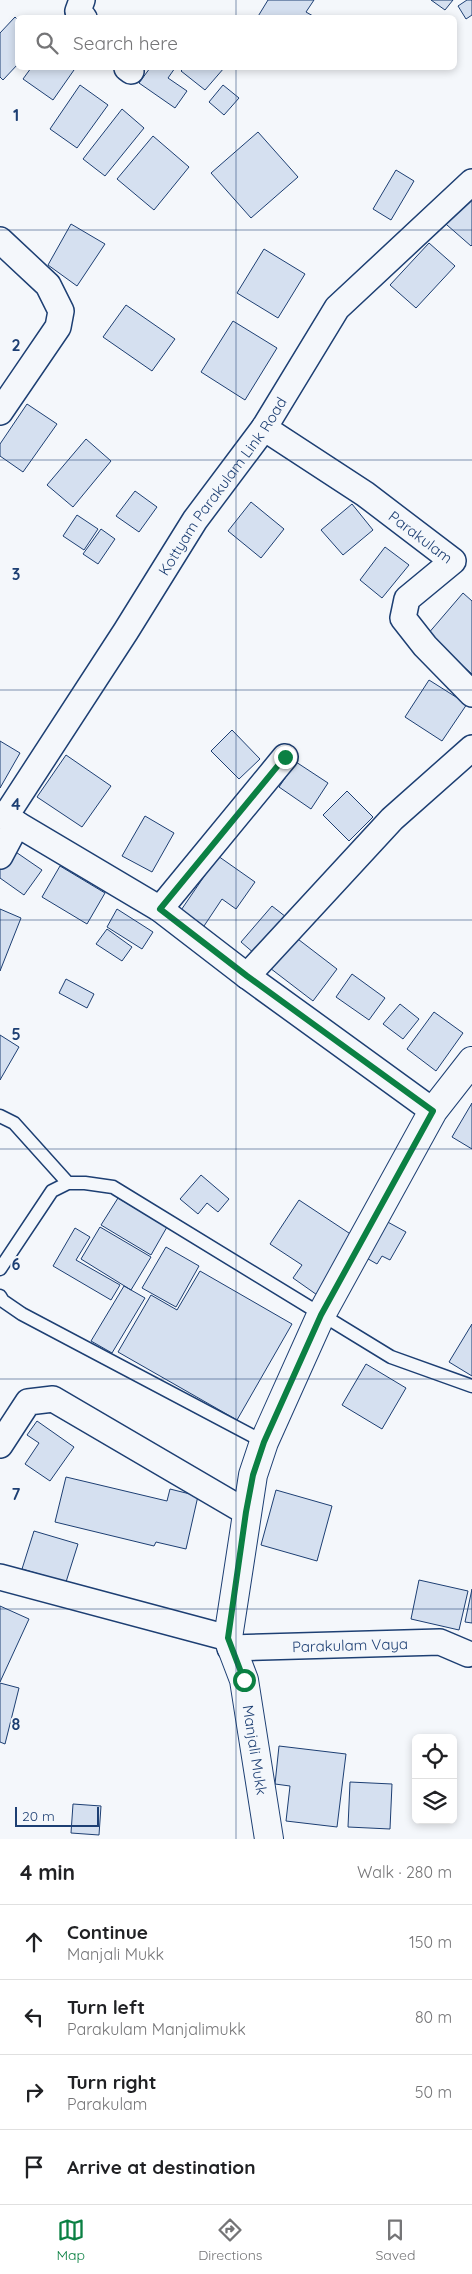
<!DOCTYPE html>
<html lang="en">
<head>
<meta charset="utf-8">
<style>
	:root { --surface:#fff; --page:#f6f6f6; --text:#202124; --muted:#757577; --line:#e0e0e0; --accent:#0b8043 }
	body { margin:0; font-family:Quicksand,sans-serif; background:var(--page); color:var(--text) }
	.controls { position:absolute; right:15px; bottom:15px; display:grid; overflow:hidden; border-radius:8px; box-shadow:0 2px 8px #0003 }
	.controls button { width:45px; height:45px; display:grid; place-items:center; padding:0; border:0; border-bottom:1px solid var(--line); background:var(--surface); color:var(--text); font:25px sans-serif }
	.scale { position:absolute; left:15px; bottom:12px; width:84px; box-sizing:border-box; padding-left:5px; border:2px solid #1d3f73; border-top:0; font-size:14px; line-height:18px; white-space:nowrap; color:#1d3f73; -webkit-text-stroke:4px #f4f7fb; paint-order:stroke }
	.stop { position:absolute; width:15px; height:15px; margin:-11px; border:4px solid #0b8043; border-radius:50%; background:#fff }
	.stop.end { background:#0b8043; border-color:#fff; box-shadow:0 1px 5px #0008 }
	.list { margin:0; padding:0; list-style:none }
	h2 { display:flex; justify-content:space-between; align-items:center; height:65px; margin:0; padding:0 20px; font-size:21px }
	h2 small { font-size:16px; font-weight:400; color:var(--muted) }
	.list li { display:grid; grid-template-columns:32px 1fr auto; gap:15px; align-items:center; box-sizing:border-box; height:75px; padding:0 20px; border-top:1px solid var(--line) }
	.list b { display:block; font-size:19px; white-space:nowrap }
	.list p { margin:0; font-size:16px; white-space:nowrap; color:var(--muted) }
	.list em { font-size:16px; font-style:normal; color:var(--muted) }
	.icon { flex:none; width:28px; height:28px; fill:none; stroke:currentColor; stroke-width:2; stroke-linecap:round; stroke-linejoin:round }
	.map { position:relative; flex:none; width:472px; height:1839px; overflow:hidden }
	.search { position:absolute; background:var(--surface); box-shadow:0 2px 8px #0003; left:15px; right:15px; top:15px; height:55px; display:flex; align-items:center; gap:12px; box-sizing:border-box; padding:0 18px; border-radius:8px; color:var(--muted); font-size:19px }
	.sheet { height:365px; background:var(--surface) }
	nav { display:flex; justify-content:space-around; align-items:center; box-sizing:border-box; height:70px; border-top:1px solid var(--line); background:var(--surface); font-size:14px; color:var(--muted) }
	nav a { display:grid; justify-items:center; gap:2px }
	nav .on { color:var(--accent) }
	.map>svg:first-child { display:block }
</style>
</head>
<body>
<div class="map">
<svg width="472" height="1839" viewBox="0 0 472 1839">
	<rect width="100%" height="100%" fill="#f4f7fb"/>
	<path fill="#d5e0f0" stroke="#1d3f73" d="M 268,0 L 314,0 L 306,12 L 313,16 L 257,18 Z
		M 431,0 L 453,0 L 445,10 Z
		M 467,0 L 472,0 L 472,15 L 466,19 L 458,6 Z
		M 15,17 L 18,20 L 18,64 L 3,80 L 0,77 L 0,33 Z
		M 31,68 L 69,68 L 74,70 L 53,100 L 23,79 Z
		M 150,68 L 175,68 L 168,78 L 187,91 L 175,108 L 139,83 Z
		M 184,68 L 224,68 L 205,90 L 181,71 Z
		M 80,85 L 108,105 L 77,148 L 50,129 Z
		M 223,85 L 239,98 L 224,115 L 209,102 Z
		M 122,109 L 144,128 L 105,176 L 83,159 Z
		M 258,132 L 298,177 L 251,218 L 211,173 Z
		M 153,136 L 189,167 L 154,210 L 117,179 Z
		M 396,170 L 414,181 L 391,220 L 373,209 Z
		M 472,181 L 472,245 L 471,246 L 439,218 Z
		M 71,224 L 105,244 L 77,286 L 48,265 Z
		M 429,243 L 455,266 L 416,308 L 390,285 Z
		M 264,249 L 305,274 L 278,318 L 237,293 Z
		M 126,305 L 175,339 L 152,371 L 103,337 Z
		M 233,321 L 277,348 L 245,400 L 201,372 Z
		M 27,404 L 57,424 L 23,472 L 0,456 L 0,444 Z
		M 86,439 L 111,461 L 73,507 L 47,485 Z
		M 135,491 L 157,507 L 139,532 L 116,516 Z
		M 251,502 L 284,529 L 261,558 L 228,531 Z
		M 352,504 L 373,530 L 343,555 L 321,530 Z
		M 77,515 L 98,529 L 84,550 L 63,536 Z
		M 101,529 L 115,539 L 98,564 L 83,554 Z
		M 385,547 L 409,565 L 382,598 L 360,580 Z
		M 463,593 L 472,601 L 472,674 L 427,635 Z
		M 429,680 L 467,704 L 442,741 L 405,717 Z
		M 232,730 L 260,759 L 239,779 L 211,751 Z
		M 0,741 L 20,753 L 0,788 Z
		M 66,755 L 111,786 L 82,827 L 37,797 Z
		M 296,762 L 328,783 L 311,809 L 279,787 Z
		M 347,791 L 373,817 L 349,841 L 323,815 Z
		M 145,816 L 174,833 L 152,872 L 122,856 Z
		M 10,848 L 42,870 L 24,895 L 0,878 L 0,863 Z
		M 218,856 L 255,882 L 236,909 L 222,899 L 198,935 L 175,919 Z
		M 60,866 L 105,893 L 87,924 L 42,897 Z
		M 272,906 L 286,917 L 255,954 L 241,942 Z
		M 0,909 L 21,918 L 0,971 Z
		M 117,909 L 153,932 L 142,949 L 107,927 Z
		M 107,929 L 132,947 L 122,961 L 96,944 Z
		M 290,933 L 337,969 L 313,1001 L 266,965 Z
		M 352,974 L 385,998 L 369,1020 L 336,997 Z
		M 66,979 L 94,994 L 87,1008 L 59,993 Z
		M 400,1004 L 419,1019 L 403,1039 L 383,1024 Z
		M 434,1012 L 463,1033 L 436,1071 L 407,1049 Z
		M 0,1035 L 19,1047 L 0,1080 Z
		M 472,1103 L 472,1149 L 452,1137 Z
		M 201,1175 L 229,1199 L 218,1212 L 207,1203 L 198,1214 L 180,1199 Z
		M 118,1198 L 167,1227 L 151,1255 L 101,1225 Z
		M 299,1200 L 358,1239 L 320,1297 L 293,1278 L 302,1265 L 270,1244 Z
		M 384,1220 L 406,1232 L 390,1260 L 382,1256 L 377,1264 L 363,1256 Z
		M 100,1227 L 151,1257 L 131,1290 L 81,1259 Z
		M 75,1228 L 90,1237 L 76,1260 L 120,1285 L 111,1300 L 53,1266 Z
		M 166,1247 L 199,1266 L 176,1307 L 142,1288 Z
		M 200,1271 L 292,1324 L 237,1420 L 118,1352 L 151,1295 L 177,1310 Z
		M 124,1286 L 145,1298 L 112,1353 L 91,1341 Z
		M 472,1324 L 472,1376 L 449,1362 Z
		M 366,1364 L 406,1388 L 382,1429 L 342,1405 Z
		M 37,1421 L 74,1447 L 50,1481 L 25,1464 L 39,1443 L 27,1435 Z
		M 66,1477 L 167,1501 L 170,1489 L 198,1496 L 186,1549 L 156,1542 L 154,1546 L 55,1522 Z
		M 276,1490 L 332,1506 L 317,1561 L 261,1545 Z
		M 34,1531 L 78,1544 L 66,1582 L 22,1569 Z
		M 419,1580 L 468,1591 L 459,1630 L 411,1619 Z
		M 472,1589 L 472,1623 L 465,1622 Z
		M 0,1606 L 29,1619 L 0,1682 Z
		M 0,1683 L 19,1688 L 5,1744 L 0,1742 Z
		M 279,1746 L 346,1754 L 337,1827 L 286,1821 L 290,1786 L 275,1784 Z
		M 350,1782 L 392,1784 L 390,1829 L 348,1827 Z
		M 73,1804 L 101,1806 L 99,1835 L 71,1833 Z"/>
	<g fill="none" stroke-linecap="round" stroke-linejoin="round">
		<defs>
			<path id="lane" d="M 0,1116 L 14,1123 L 68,1183
				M 0,1269 L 52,1191 L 68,1183 L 85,1183 L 113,1187 L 391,1357 L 472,1386
				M 0,1296 L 3,1301 L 22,1314 L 264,1442"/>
			<g id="street">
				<path d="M 82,0 L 78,11 L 84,18"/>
				<path d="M 127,68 L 131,71"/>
				<path d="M 0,240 L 48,285 L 61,311 L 58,327 L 0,412"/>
				<path id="s1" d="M 264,428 L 365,494 L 453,561 L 407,599 L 403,618 L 425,646 L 472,694"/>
				<path d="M 0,814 L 160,909 L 247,976 L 433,1111"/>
				<path id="s2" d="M 5,817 L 126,631 L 195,520 L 264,428 L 337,308 L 472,182"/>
				<path d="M 0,856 L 17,824"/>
				<path d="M 160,909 L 285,757"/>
				<path d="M 247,976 L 392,819 L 472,748"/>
				<path d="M 0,1445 L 28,1402 L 53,1399 L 246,1512"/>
				<path d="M 0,1577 L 228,1638"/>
				<path id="s3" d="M 230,1648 L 440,1642 L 468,1654"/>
			</g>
			<path id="secondary" d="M 269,1839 L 244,1680 L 228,1638 L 253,1475 L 264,1442 L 321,1315 L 433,1111 L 472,1061"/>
		</defs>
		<use href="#lane" stroke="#1d3f73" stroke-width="15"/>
		<use href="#street" stroke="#1d3f73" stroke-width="28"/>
		<use href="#secondary" stroke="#1d3f73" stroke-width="30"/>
		<use href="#lane" stroke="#f4f7fb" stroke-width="12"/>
		<use href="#street" stroke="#f4f7fb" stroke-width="25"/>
		<use href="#secondary" stroke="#f4f7fb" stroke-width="28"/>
	</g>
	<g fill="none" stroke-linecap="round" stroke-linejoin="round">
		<path stroke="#0b8043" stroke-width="6" d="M 244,1680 L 228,1638 L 246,1512 L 253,1475 L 264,1442 L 321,1315 L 433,1111 L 247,976 L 160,909 L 285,757"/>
	</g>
	<path fill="none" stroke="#1d3f73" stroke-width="1" stroke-opacity="0.55" d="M 236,0 L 236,18M 236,68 L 236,1839M 0,230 L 472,230M 0,460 L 472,460M 0,690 L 472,690M 0,920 L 472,920M 0,1149 L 472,1149M 0,1379 L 472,1379M 0,1609 L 472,1609"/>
	<g text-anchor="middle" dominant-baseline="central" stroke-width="4" stroke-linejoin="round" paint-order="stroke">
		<g font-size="15" fill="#1d3f73" stroke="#f4f7fb">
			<text stroke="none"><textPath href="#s2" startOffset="396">Kottyam Parakulam Link Road</textPath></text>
			<text stroke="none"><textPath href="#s1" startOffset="191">Parakulam</textPath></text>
			<text stroke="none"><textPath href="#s3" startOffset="120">Parakulam Vaya</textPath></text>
			<text transform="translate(255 1750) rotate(81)">Manjali Mukk</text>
		</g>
	</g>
	<g font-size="16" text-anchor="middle" font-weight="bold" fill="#1d3f73" stroke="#f4f7fb" stroke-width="4" stroke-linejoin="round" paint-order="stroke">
		<text x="16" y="121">1</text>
		<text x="16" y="351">2</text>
		<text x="16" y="580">3</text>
		<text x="16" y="810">4</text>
		<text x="16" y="1040">5</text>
		<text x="16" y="1270">6</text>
		<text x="16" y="1500">7</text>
		<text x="16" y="1730">8</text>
	</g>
</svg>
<div class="controls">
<button><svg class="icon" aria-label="locate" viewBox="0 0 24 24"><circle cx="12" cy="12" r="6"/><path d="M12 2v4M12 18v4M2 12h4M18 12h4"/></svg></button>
<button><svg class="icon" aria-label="layers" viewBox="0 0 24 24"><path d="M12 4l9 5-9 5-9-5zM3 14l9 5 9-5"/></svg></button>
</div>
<div class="scale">20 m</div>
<div class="stop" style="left:244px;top:1680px"></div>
<div class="stop end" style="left:285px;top:757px"></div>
<div class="search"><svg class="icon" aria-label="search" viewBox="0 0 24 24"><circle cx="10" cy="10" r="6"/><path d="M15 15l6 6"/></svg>Search here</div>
</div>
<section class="sheet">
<h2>4 min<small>Walk · 280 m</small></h2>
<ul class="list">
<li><svg class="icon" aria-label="ahead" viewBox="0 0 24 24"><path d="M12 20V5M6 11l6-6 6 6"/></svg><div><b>Continue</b><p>Manjali Mukk</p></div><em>150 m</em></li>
<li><svg class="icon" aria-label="left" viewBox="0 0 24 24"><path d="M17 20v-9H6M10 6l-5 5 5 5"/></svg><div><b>Turn left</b><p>Parakulam Manjalimukk</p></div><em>80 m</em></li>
<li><svg class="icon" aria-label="right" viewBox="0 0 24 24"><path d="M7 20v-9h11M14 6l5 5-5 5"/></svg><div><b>Turn right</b><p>Parakulam</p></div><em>50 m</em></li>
<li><svg class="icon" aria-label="arrive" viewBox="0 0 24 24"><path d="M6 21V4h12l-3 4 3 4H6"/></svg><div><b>Arrive at destination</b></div></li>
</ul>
</section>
<nav>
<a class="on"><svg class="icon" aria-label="map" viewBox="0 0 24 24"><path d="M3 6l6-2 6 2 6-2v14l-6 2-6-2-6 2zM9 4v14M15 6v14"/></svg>Map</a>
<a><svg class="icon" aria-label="directions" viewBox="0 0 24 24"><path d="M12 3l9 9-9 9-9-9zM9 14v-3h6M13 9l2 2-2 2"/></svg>Directions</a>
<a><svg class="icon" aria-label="saved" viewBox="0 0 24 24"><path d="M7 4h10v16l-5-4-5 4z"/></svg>Saved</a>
</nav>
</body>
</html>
